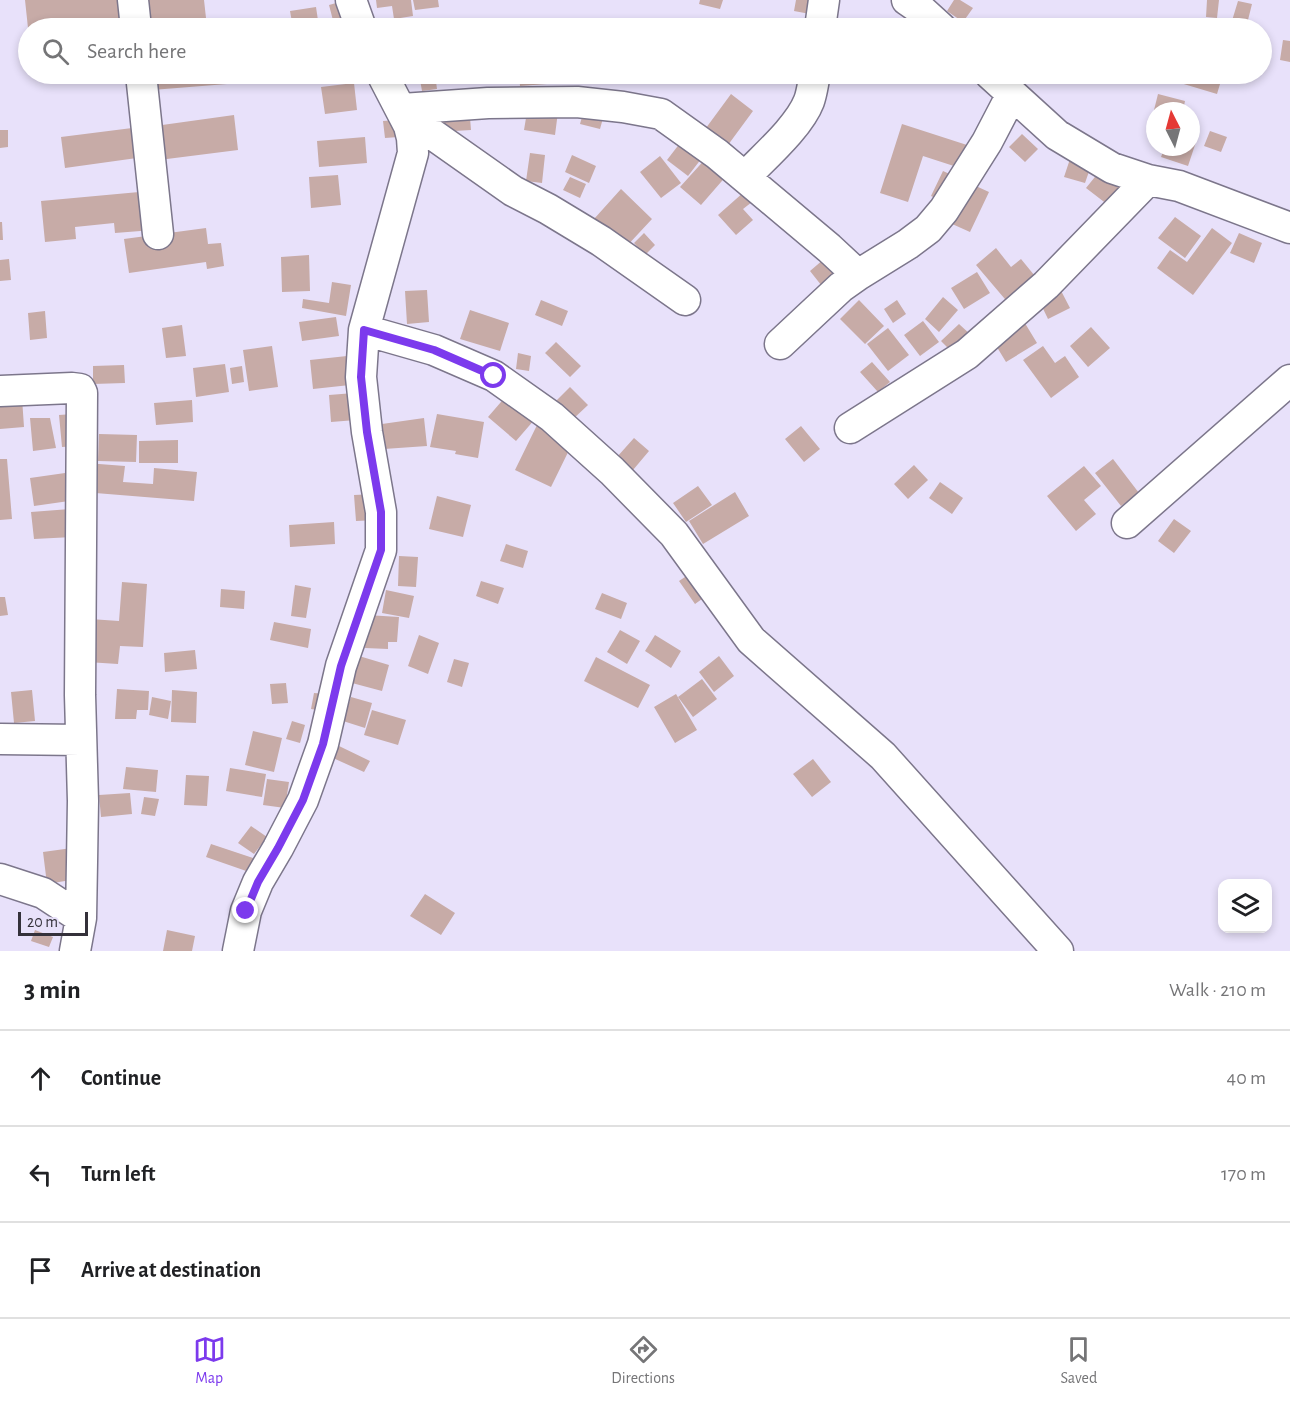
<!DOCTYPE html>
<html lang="en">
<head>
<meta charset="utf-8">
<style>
	:root { --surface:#fff; --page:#f2f2f2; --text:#202124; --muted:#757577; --line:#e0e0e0; --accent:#7c3aed }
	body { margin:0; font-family:"Alegreya Sans",sans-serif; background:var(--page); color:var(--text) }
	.controls { position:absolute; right:18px; bottom:18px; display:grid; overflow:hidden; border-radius:12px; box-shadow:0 3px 9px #0003 }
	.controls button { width:54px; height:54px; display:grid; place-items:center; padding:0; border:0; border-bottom:2px solid var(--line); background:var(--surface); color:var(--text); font:30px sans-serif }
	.compass { position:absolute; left:1146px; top:102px; width:54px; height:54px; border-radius:50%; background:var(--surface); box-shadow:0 3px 9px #0003; rotate:354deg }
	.scale { position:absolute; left:18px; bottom:15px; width:70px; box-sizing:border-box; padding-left:6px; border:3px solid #34313a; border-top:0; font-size:16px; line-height:21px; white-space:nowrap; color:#34313a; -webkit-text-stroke:4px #e8e1fa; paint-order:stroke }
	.stop { position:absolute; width:18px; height:18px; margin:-14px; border:4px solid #7c3aed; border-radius:50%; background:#fff }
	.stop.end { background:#7c3aed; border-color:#fff; box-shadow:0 2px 6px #0008 }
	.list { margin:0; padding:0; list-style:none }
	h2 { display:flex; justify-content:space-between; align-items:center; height:78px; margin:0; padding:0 24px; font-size:26px }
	h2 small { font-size:20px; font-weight:400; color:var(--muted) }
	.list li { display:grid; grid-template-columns:39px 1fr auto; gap:18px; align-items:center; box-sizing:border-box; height:96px; padding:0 24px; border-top:2px solid var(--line) }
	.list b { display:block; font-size:22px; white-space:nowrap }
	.list em { font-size:20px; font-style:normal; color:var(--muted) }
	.icon { flex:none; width:33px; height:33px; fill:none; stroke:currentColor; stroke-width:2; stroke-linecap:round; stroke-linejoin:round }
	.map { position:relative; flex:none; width:1290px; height:951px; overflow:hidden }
	.search { position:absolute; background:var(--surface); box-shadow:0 3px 9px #0003; left:18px; right:18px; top:18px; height:66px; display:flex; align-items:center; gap:15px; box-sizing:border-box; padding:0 21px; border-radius:33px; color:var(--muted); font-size:22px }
	.sheet { height:366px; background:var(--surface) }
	nav { display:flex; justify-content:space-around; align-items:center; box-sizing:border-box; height:84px; border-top:2px solid var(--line); background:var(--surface); font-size:16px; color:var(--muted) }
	nav a { display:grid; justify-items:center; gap:3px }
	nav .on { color:var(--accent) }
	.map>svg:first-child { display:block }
</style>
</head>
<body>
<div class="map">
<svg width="1290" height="951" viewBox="0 0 1290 951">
	<rect width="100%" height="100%" fill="#e8e1fa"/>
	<path fill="#c7aba7" d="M 25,0 L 131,0 L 133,22 L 81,28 L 28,28 Z
		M 143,0 L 204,0 L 206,18 L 144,23 Z
		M 347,0 L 354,23 L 335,28 L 329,5 Z
		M 376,0 L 411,0 L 413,16 L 394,19 L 392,6 L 377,8 Z
		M 413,0 L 438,0 L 439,7 L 415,10 Z
		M 700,0 L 723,0 L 720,9 L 699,4 Z
		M 796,0 L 813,0 L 810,14 L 794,11 Z
		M 954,0 L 960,0 L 973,8 L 963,22 L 947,11 Z
		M 1207,0 L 1219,0 L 1217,18 L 1206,17 Z
		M 1238,1 L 1252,4 L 1246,28 L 1231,24 Z
		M 316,7 L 319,27 L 293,28 L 290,11 Z
		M 1283,40 L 1290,41 L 1290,62 L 1280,60 Z
		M 151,74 L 226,74 L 227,84 L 152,90 Z
		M 298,74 L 330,74 L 330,78 L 298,76 Z
		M 353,74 L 370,74 L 371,78 L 353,79 Z
		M 419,74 L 435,74 L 437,89 L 422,91 Z
		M 472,74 L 501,74 L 502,80 L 472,82 Z
		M 519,74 L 547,74 L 547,84 L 520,86 Z
		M 1168,74 L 1223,74 L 1217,94 L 1167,79 Z
		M 354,83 L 357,110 L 325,114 L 321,87 Z
		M 731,94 L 753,111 L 728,145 L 706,128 Z
		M 1158,94 L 1185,101 L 1183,111 L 1154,110 Z
		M 529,100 L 559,104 L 555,135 L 524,130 Z
		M 469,105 L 471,130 L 438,132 L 436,107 Z
		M 585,106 L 605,111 L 600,129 L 580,124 Z
		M 234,115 L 238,150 L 159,160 L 155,126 Z
		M 411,119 L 412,136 L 385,138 L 383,121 Z
		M 902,124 L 967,145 L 960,168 L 923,156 L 908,202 L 880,193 Z
		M 140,127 L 144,157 L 65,168 L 61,137 Z
		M 0,130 L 8,130 L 8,147 L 0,148 Z
		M 1191,131 L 1199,133 L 1188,166 L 1161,157 L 1165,147 L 1191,147 Z
		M 1210,131 L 1227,137 L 1221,152 L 1204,146 Z
		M 687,134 L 708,150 L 688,176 L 667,160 Z
		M 1022,134 L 1038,149 L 1025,162 L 1009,147 Z
		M 365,137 L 367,163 L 319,167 L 317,141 Z
		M 530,153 L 545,155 L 542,183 L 526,181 Z
		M 1072,153 L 1093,160 L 1085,183 L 1064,177 Z
		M 572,155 L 596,166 L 589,183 L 565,172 Z
		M 660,156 L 681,183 L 661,198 L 640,172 Z
		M 708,156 L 728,174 L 701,205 L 680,187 Z
		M 1103,167 L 1129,186 L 1112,208 L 1086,188 Z
		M 943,171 L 989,192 L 970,232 L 941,219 L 948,204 L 931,196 Z
		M 338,175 L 341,205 L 311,208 L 309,177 Z
		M 570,177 L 586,184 L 580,198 L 563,190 Z
		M 621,189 L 652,219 L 625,248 L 594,219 Z
		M 150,191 L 153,230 L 115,233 L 114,223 L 75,227 L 76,239 L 45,242 L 41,201 Z
		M 744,192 L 752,202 L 743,209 L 753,220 L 736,235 L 718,215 Z
		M 1175,217 L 1201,236 L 1185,258 L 1158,238 Z
		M 0,222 L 2,222 L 3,240 L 0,240 Z
		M 206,228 L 208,244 L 221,243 L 224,266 L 207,269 L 206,262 L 129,273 L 124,239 Z
		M 1212,228 L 1232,243 L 1193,295 L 1157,268 L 1170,250 L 1187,262 Z
		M 644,233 L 655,245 L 645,255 L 634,243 Z
		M 1239,233 L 1262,243 L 1254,263 L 1230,253 Z
		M 996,248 L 1011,267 L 1021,259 L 1039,281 L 1010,305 L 976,265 Z
		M 309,255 L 310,291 L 282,292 L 281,257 Z
		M 9,259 L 11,280 L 0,281 L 0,260 Z
		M 824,259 L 844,283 L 829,295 L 810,271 Z
		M 977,272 L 990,293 L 964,309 L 951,288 Z
		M 332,282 L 351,285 L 346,316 L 302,308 L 303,299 L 329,303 Z
		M 1058,285 L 1070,308 L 1048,319 L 1037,296 Z
		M 427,290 L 429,322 L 407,324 L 405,291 Z
		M 943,297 L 958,310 L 939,332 L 925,319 Z
		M 541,300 L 568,311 L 562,326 L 535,315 Z
		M 859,300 L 884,326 L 865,344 L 840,319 Z
		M 897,300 L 906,314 L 893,323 L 884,309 Z
		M 470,310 L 509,323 L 500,351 L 460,339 Z
		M 45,311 L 47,338 L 30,340 L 28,313 Z
		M 1020,315 L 1037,343 L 1006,362 L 989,334 Z
		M 336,317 L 339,336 L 302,341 L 299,322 Z
		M 923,321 L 939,342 L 920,356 L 904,335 Z
		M 959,324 L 971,335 L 953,353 L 941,341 Z
		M 182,325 L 186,356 L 166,358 L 162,328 Z
		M 1091,327 L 1110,348 L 1088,367 L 1070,346 Z
		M 888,328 L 909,355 L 888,371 L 867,344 Z
		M 556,342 L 581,366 L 570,377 L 545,353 Z
		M 272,346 L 278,387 L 249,391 L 243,350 Z
		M 1043,346 L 1055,363 L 1065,356 L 1079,377 L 1051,398 L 1023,360 Z
		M 518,353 L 531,356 L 529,371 L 516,369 Z
		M 347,356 L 350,385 L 313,389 L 310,360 Z
		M 872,362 L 890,382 L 878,392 L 860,372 Z
		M 225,364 L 229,392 L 196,397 L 193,368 Z
		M 124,365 L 125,383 L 93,384 L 93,366 Z
		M 242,366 L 244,382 L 232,384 L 230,368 Z
		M 570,387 L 588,405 L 571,421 L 554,403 Z
		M 354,393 L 356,420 L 331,422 L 329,395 Z
		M 507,395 L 535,419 L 516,441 L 488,417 Z
		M 22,398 L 24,427 L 0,429 L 0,400 Z
		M 192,400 L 193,422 L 156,425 L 154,403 Z
		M 73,414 L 77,446 L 62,447 L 59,415 Z
		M 437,414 L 484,422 L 478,458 L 455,454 L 456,451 L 430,447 Z
		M 30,418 L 50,418 L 56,448 L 33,451 Z
		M 424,418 L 427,446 L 384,449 L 382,424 Z
		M 539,421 L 575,438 L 551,487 L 515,470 Z
		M 801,426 L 820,449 L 804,462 L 785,439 Z
		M 99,434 L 137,435 L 136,462 L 98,461 Z
		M 634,438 L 649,451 L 633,470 L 617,457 Z
		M 178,440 L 178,463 L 139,463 L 139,441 Z
		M 0,459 L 7,459 L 12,519 L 0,520 Z
		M 1113,459 L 1139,493 L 1121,506 L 1095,473 Z
		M 86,463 L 125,466 L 123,482 L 153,484 L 154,468 L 197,472 L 194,501 L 83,492 Z
		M 914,465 L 928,480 L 908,499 L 894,484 Z
		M 1084,466 L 1101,486 L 1084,500 L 1096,514 L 1076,531 L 1047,496 Z
		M 72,472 L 76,500 L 34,506 L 30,478 Z
		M 940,482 L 963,498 L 952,514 L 929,498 Z
		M 698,486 L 712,505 L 686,522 L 673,503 Z
		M 735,492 L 749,516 L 703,544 L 689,521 Z
		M 376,494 L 377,520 L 356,521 L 354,495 Z
		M 437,496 L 471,505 L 463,537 L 429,529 Z
		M 70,509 L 73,537 L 34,539 L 31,512 Z
		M 1174,519 L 1191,531 L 1174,553 L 1158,541 Z
		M 334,522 L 335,544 L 290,547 L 289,525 Z
		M 506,544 L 528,551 L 523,568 L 500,561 Z
		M 399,556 L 418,557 L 416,587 L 398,586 Z
		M 700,567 L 716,589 L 695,604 L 679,581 Z
		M 481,581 L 504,588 L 498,604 L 476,596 Z
		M 122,582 L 147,584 L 143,647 L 120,646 L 118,664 L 87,662 L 90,619 L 119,621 Z
		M 295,585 L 311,588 L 306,618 L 291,616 Z
		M 221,589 L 245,591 L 244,609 L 220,607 Z
		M 386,590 L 414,596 L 409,618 L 382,613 Z
		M 602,593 L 627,603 L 621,619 L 595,609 Z
		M 0,597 L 5,597 L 8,615 L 0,616 Z
		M 367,615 L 399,617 L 397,642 L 388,642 L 388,649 L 365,648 Z
		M 274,622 L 311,629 L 308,648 L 270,640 Z
		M 620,630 L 640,641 L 627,664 L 607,652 Z
		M 419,635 L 439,643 L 428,674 L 408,666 Z
		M 655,635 L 681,651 L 671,668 L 645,651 Z
		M 195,650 L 197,669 L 165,672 L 164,653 Z
		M 359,656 L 389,665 L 382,691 L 352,683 Z
		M 719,656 L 734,676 L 714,692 L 699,672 Z
		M 596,657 L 650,685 L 638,708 L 584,681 Z
		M 454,659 L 469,663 L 462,687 L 447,682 Z
		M 702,679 L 717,699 L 693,717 L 678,697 Z
		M 286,683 L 288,703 L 272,704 L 270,684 Z
		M 117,689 L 149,691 L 148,710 L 137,710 L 136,719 L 115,719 Z
		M 32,690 L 35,721 L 14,723 L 11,692 Z
		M 172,690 L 197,692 L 196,723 L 171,722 Z
		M 314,693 L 326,694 L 323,711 L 311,709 Z
		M 676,694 L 697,730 L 675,743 L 654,707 Z
		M 152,697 L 171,701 L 168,719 L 149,715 Z
		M 351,697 L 372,703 L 365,728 L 343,721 Z
		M 372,710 L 406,720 L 398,745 L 364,735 Z
		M 292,721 L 305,725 L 300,743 L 286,739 Z
		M 253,731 L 282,738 L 274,772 L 245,765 Z
		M 339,746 L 370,761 L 364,772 L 333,758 Z
		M 813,759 L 831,782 L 812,797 L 793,774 Z
		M 126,767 L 158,770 L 156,792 L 123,789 Z
		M 230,768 L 266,774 L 262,797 L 226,791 Z
		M 186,775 L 209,776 L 207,806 L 184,805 Z
		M 267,779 L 289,782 L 285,808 L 263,805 Z
		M 130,793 L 132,814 L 101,817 L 99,795 Z
		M 144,797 L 159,799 L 155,816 L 141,814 Z
		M 251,826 L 267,837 L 254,854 L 238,843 Z
		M 211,844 L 256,859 L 252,873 L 206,857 Z
		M 72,848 L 77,879 L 47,884 L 43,852 Z
		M 425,894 L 455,913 L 441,935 L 410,916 Z
		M 35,930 L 53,937 L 49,947 L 31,941 Z
		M 167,930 L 195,936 L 192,951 L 163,951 Z"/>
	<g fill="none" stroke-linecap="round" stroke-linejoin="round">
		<defs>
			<path id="minor" d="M 133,0 L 136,28
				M 351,0 L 361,28
				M 907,0 L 920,9 L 941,28
				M 820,28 L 824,0
				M 141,74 L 158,234
				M 990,74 L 1057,135 L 1112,168 L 1148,180 L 1179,186 L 1290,228
				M 402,109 L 488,103 L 577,102 L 623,107 L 661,114 L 717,154 L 829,248 L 858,275
				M 409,126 L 425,129 L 513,191 L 548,209 L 601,241 L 685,300
				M 745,177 C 764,157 799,127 809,101 C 812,93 813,83 815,74
				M 364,330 L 434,350 L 494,376 L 552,417 L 612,471 L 674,534 L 751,640 L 883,756 L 1058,951
				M 780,344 L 841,287 L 858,275 L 908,244 L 928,229 L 944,210 L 987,142 L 1012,94
				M 0,391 L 72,388 L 80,389 L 82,393 L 80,695 L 83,801 L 82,862 L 81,918 L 75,951
				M 850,428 L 967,354 L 1046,285 L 1148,180
				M 1127,523 L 1290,380
				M 0,739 L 80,740
				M 0,879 L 43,893 L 81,918
				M 238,951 L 246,911 L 258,882 L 278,848 L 303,800 L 323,744 L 341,666 L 381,550 L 381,512 L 367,432 L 361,377 L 364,330 L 413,153 L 412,138 L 409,126 L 382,74"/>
		</defs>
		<use href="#minor" stroke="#7c768b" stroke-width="33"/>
		<use href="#minor" stroke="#fff" stroke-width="30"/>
	</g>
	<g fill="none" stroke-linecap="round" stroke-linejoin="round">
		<path stroke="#7c3aed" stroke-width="8" d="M 246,911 L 258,882 L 278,848 L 303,800 L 323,744 L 341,666 L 381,550 L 381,512 L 367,432 L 361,377 L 364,330 L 434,350 L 494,376"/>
	</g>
</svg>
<div class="controls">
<button><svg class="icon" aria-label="layers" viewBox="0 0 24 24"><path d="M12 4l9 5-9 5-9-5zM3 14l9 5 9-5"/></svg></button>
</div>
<svg class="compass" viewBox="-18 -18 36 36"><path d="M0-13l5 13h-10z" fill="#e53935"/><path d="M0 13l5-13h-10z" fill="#757577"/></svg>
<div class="scale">20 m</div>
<div class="stop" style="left:494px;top:376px"></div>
<div class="stop end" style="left:246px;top:911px"></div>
<div class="search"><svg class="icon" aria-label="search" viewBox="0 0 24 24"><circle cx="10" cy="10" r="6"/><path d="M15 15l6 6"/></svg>Search here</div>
</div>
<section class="sheet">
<h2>3 min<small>Walk · 210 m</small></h2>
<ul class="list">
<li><svg class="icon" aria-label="ahead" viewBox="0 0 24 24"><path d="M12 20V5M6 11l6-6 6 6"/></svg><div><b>Continue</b></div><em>40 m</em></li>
<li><svg class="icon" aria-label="left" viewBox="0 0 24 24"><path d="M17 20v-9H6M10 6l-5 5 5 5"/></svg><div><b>Turn left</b></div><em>170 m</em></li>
<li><svg class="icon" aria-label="arrive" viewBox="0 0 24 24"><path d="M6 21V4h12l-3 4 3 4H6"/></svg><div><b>Arrive at destination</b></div></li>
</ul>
</section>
<nav>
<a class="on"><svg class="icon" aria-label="map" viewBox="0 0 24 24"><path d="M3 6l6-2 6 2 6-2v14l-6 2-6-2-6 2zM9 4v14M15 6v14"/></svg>Map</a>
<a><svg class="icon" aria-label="directions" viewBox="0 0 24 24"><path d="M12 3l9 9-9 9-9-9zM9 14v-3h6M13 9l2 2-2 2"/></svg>Directions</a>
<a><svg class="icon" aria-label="saved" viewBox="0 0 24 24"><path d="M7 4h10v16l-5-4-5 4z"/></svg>Saved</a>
</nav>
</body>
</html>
